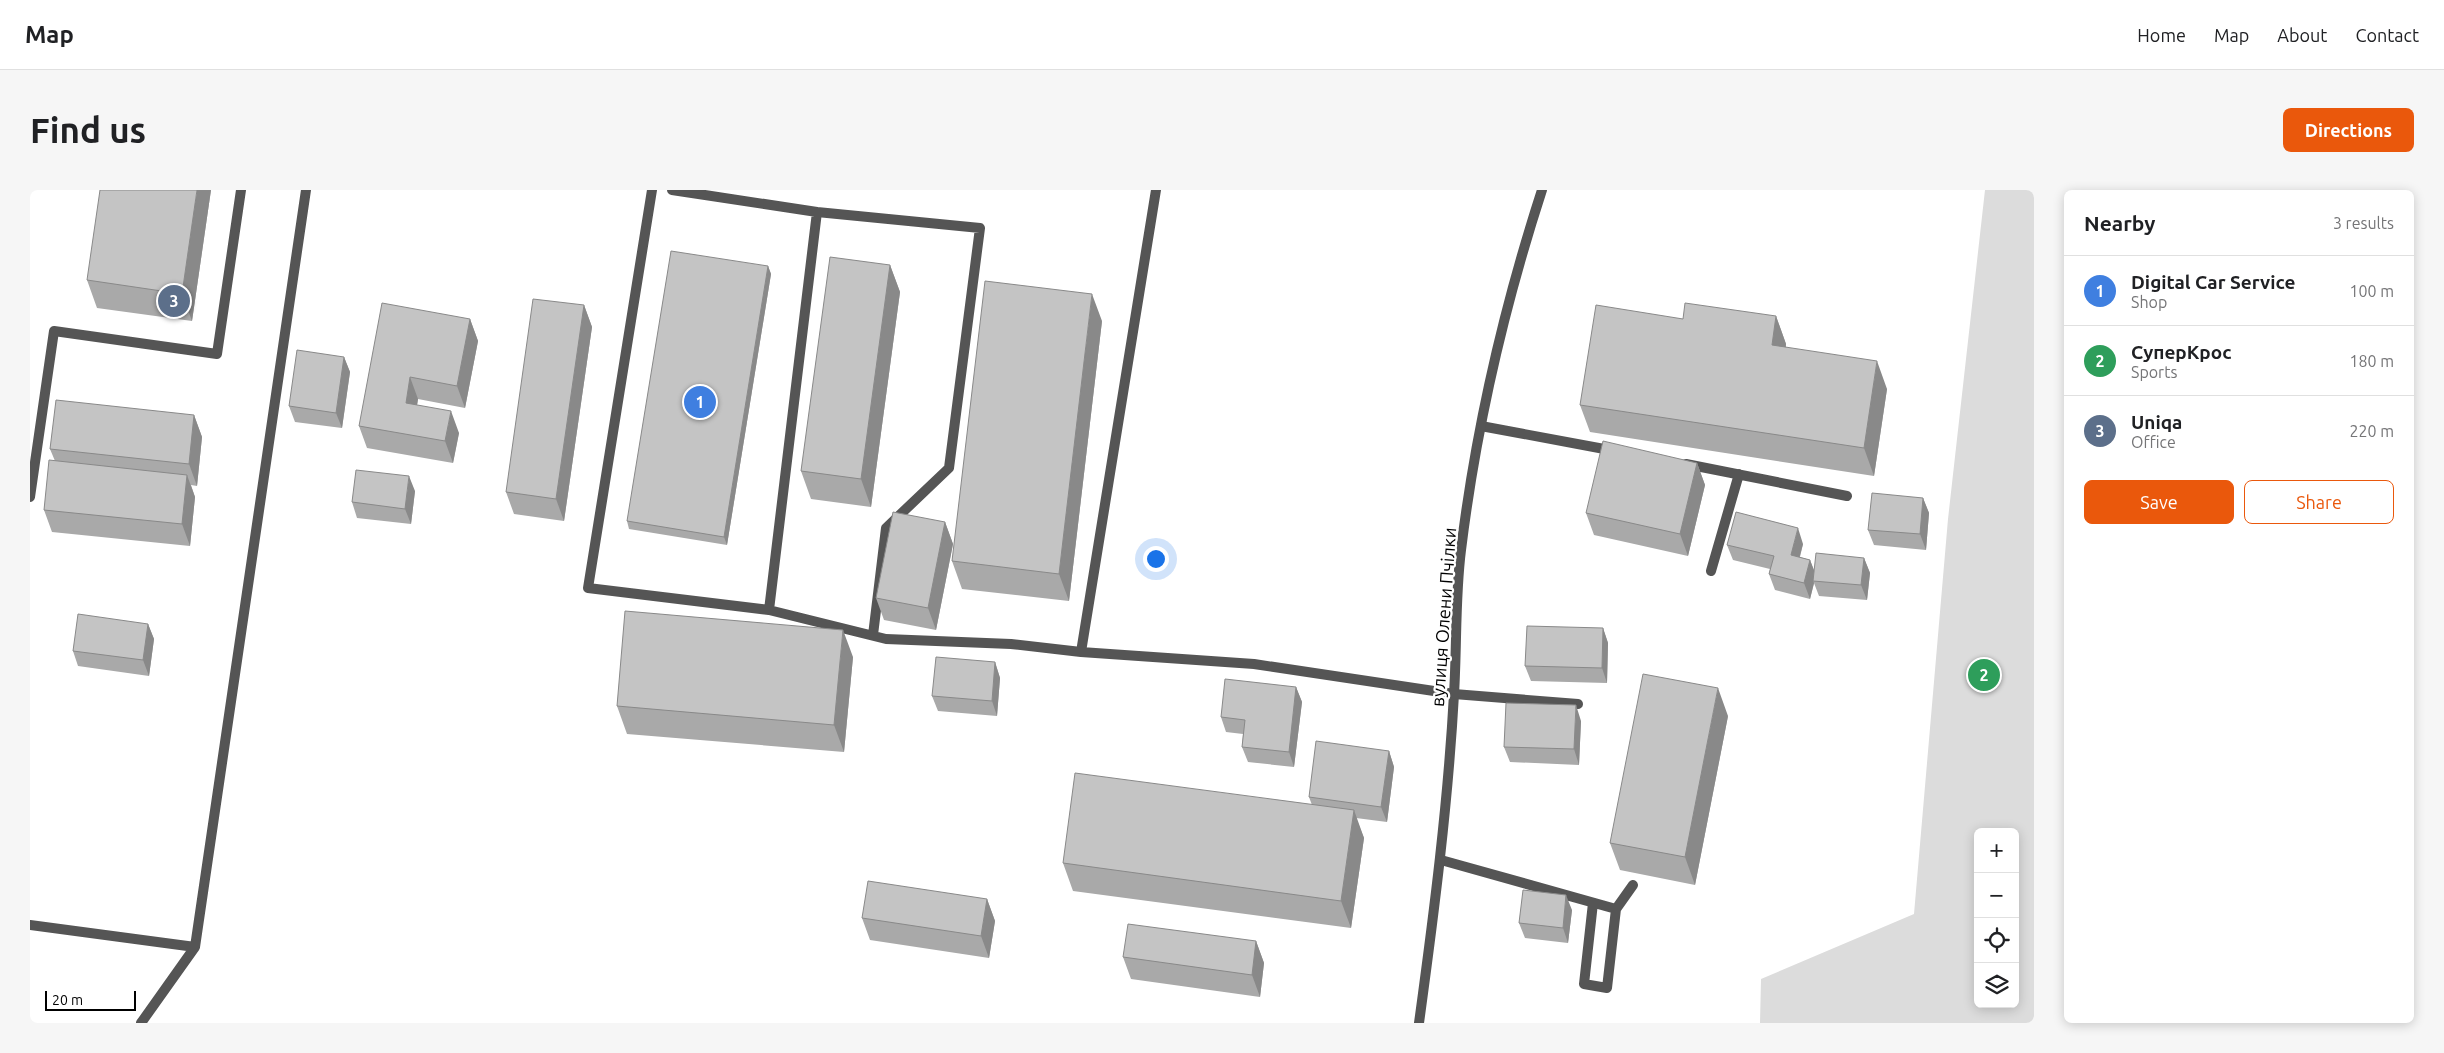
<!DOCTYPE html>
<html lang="en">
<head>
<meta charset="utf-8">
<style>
	:root { --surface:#fff; --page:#f6f6f6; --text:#202124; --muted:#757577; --line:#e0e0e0; --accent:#ea580c }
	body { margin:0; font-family:Ubuntu,sans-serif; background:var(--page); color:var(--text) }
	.controls { position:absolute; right:15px; bottom:15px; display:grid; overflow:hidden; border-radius:8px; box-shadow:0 2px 12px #0003 }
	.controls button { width:45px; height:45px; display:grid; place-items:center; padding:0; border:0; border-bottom:1px solid var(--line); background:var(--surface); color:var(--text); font:25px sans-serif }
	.scale { position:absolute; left:15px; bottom:12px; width:91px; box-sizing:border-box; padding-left:5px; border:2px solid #000; border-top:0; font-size:14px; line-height:18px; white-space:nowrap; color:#000; -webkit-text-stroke:4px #fff; paint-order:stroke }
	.you { position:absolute; left:1125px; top:368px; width:18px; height:18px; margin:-12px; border:4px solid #fff; border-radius:50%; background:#1a73e8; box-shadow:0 0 0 8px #1a73e833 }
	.badge { display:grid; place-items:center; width:32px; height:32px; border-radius:50%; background:var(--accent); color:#fff; font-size:16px; font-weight:700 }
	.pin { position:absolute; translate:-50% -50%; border:2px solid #fff; box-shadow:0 1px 5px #0006 }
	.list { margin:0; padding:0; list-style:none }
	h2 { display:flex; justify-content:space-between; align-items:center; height:65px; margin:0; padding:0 20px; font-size:21px }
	h2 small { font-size:16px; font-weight:400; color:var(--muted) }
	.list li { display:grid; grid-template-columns:32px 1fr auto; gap:15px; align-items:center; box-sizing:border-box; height:70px; padding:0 20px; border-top:1px solid var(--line) }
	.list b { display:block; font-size:19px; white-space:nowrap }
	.list p { margin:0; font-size:16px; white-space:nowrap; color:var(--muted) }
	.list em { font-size:16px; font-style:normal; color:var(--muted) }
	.actions { display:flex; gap:10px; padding:15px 20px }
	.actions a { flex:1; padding:11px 0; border:1px solid var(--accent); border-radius:8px; text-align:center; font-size:18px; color:var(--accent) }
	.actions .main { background:var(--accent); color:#fff }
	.icon { flex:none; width:28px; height:28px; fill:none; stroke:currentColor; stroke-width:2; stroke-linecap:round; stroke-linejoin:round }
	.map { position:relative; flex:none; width:2004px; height:833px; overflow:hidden; border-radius:8px }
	header { display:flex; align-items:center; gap:30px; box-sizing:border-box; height:70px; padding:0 25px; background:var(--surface); border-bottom:1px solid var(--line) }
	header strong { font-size:24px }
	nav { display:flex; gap:28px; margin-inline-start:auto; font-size:18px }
	.intro { display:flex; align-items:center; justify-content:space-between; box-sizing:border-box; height:120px; padding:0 30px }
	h1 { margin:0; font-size:35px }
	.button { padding:12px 22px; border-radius:8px; background:var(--accent); color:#fff; font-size:18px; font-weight:700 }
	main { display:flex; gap:30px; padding:0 30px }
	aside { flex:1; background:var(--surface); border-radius:8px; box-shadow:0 2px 12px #0003 }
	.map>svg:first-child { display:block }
</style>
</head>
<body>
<header>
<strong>Map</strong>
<nav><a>Home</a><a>Map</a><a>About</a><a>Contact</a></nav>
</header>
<div class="intro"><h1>Find us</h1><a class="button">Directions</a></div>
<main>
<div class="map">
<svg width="2004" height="833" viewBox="0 0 2004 833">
	<rect width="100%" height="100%" fill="#fff"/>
	<path fill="#dcdcdc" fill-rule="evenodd" d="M 1955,0 L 2004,0 L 2004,833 L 1730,833 L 1731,789 L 1884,724 L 1918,329 ZM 1948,642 L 1985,642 L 1985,814 L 1948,814 Z"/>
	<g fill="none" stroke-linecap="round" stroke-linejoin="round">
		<path stroke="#555" stroke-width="10" d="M 622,0 L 558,398 L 739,420
			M 642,0 L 787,22
			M 1451,236 L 1585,261
			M 1656,274 L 1817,306
			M 0,307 L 24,141 L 187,164 L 211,0
			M 1681,381 L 1709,284
			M 843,445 L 856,338 L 919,278 L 950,38 L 787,22 L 739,420 L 856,449 L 981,454 L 1051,462 L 1224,474 L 1424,504 L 1548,514
			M 1051,462 L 1126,0
			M 1411,670 L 1586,719
			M 1563,713 L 1554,794 L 1577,798 L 1586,719 L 1603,695
			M 0,735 L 165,757 L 276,0
			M 111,833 L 165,757"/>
		<path stroke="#555" stroke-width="10" d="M 1389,833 C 1404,723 1418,614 1424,504 C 1427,456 1425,407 1431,360 C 1446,238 1474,117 1512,0"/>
	</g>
	<path fill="#a9a9a9" d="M 181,0 L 162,131 L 67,118 L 57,90 Z
		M 860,75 L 870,102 L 841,317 L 781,309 L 771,281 Z
		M 738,76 L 741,84 L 697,355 L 599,339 L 597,331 Z
		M 554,115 L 562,137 L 534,331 L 484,324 L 476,302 Z
		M 1746,126 L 1756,154 L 1756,157 L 1857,199 L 1844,286 L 1560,242 L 1550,215 L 1653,129 Z
		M 440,129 L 448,151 L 435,218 L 388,209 L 387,215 L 429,243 L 423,273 L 337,258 L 329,236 Z
		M 1072,131 L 1039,411 L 932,399 L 922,371 Z
		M 314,167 L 320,182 L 312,238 L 265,232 L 259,216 Z
		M 164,225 L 172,247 L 167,296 L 161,295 L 165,307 L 160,356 L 22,342 L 14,320 L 25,271 L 20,259 Z
		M 1667,273 L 1675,295 L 1658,366 L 1564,345 L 1556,323 Z
		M 385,301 L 381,334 L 327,328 L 322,312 Z
		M 1893,308 L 1899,323 L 1896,360 L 1844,355 L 1838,340 Z
		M 915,332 L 923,354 L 906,440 L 854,430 L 846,408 Z
		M 1773,354 L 1770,367 L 1780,370 L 1784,381 L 1834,368 L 1840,383 L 1837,410 L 1789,406 L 1784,393 L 1780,409 L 1745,400 L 1739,384 L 1740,379 L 1703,370 L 1697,355 Z
		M 118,434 L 124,449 L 119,486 L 48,476 L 43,461 Z
		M 1573,438 L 1578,453 L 1577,493 L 1501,491 L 1495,476 Z
		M 823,467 L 814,562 L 597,544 L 587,516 Z
		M 965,472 L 970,488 L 967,526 L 908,521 L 902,506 Z
		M 1266,497 L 1272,512 L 1264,577 L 1218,572 L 1212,557 L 1213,544 L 1196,542 L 1191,527 Z
		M 1698,526 L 1665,695 L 1590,680 L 1580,653 Z
		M 1551,531 L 1549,575 L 1480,572 L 1474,557 Z
		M 1359,561 L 1364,577 L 1357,632 L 1326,628 L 1334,648 L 1321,738 L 1043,701 L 1033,673 L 1282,615 L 1279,607 Z
		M 957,709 L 965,731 L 959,768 L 840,750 L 832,728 Z
		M 1542,720 L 1538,753 L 1495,748 L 1489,733 Z
		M 1226,751 L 1234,773 L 1230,807 L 1101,789 L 1093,767 Z"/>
	<path fill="#898989" d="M 167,0 L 181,0 L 162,131 L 152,104 Z
		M 860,75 L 870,102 L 841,317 L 831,289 Z
		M 738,76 L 741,84 L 697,355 L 694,347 Z
		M 1062,104 L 1072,131 L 1039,411 L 1029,384 Z
		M 554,115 L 562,137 L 534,331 L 526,309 Z
		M 1746,126 L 1756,154 L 1752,182 L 1742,155 Z
		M 440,129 L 448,151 L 435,218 L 427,196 Z
		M 314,167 L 320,182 L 312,238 L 306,223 Z
		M 1847,171 L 1857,199 L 1844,286 L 1834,258 Z
		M 380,187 L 388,209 L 384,235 L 376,213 Z
		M 421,221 L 429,243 L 423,273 L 415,251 Z
		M 164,225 L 172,247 L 167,296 L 159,274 Z
		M 1667,273 L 1675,295 L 1658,366 L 1650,344 Z
		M 157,285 L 165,307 L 160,356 L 152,334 Z
		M 379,286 L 385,301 L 381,334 L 375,319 Z
		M 1893,308 L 1899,323 L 1896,360 L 1890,344 Z
		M 915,332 L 923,354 L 906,440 L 898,418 Z
		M 1768,338 L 1773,354 L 1766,380 L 1761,365 Z
		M 1834,368 L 1840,383 L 1837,410 L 1831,395 Z
		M 1780,370 L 1786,385 L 1783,391 L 1784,393 L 1780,409 L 1774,393 Z
		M 118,434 L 124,449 L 119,486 L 113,470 Z
		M 1573,438 L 1578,453 L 1577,493 L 1572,478 Z
		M 813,440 L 823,467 L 814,562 L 804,535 Z
		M 965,472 L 970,488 L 967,526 L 962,511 Z
		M 1266,497 L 1272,512 L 1264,577 L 1259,562 Z
		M 1688,498 L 1698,526 L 1665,695 L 1655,667 Z
		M 1546,515 L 1551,531 L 1549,575 L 1544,559 Z
		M 1359,561 L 1364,577 L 1357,632 L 1351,617 Z
		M 1324,620 L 1334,648 L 1321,738 L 1311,711 Z
		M 1536,705 L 1542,720 L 1538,753 L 1533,738 Z
		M 957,709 L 965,731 L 959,768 L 951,746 Z
		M 1226,751 L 1234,773 L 1230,807 L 1222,785 Z"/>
	<path fill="#c4c4c4" stroke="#898989" d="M 70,0 L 167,0 L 152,104 L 57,90 Z
		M 641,61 L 738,76 L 694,347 L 597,331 Z
		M 800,67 L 860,75 L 831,289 L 771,281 Z
		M 955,91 L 1062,104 L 1029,384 L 922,371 Z
		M 503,109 L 554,115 L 526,309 L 476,302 Z
		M 352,113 L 440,129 L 427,196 L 380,187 L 376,213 L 421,221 L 415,251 L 329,236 Z
		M 1655,113 L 1746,126 L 1742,155 L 1847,171 L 1834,258 L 1550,215 L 1566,115 L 1653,129 Z
		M 267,160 L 314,167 L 306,223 L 259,216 Z
		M 26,210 L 164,225 L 159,274 L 20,259 Z
		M 1573,251 L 1667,273 L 1650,344 L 1556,323 Z
		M 19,270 L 157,285 L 152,334 L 14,320 Z
		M 326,280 L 379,286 L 375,319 L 322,312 Z
		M 1842,303 L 1893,308 L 1890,344 L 1838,340 Z
		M 863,322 L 915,332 L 898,418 L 846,408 Z
		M 1706,322 L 1768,338 L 1761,365 L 1780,370 L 1774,393 L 1739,384 L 1744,366 L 1697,355 Z
		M 1786,363 L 1834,368 L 1831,395 L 1783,391 Z
		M 595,421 L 813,440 L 804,535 L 587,516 Z
		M 48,424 L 118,434 L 113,470 L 43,461 Z
		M 1497,436 L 1573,438 L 1572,478 L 1495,476 Z
		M 906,467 L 965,472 L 962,511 L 902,506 Z
		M 1613,484 L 1688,498 L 1655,667 L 1580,653 Z
		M 1195,489 L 1266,497 L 1259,562 L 1212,557 L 1215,530 L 1191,527 Z
		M 1476,513 L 1546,515 L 1544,559 L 1474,557 Z
		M 1286,551 L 1359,561 L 1351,617 L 1279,607 Z
		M 1045,583 L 1324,620 L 1311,711 L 1033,673 Z
		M 838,691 L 957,709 L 951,746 L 832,728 Z
		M 1493,700 L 1536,705 L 1533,738 L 1489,733 Z
		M 1098,734 L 1226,751 L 1222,785 L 1093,767 Z"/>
	<g text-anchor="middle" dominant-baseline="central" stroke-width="4.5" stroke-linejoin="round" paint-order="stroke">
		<g font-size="18" fill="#000" stroke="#fff">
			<text transform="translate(1413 427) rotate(-86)">вулиця Олени Пчілки</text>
		</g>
	</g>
</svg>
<div class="controls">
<button>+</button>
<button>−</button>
<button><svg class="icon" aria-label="locate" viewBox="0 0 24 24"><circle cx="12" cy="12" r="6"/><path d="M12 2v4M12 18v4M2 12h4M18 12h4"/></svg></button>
<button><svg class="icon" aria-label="layers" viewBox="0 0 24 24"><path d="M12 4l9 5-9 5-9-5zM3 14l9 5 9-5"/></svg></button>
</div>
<div class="scale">20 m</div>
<div class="you"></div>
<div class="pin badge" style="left:670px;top:212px;background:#3f7fe0">1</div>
<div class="pin badge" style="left:1954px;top:485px;background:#2e9e5b">2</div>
<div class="pin badge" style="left:144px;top:111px;background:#5c6f8a">3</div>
</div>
<aside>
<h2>Nearby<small>3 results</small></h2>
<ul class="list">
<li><span class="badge" style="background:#3f7fe0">1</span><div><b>Digital Car Service</b><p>Shop</p></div><em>100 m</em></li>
<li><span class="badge" style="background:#2e9e5b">2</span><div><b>СуперКрос</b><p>Sports</p></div><em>180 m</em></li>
<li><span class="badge" style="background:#5c6f8a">3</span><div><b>Uniqa</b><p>Office</p></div><em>220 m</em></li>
</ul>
<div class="actions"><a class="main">Save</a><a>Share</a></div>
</aside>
</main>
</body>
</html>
